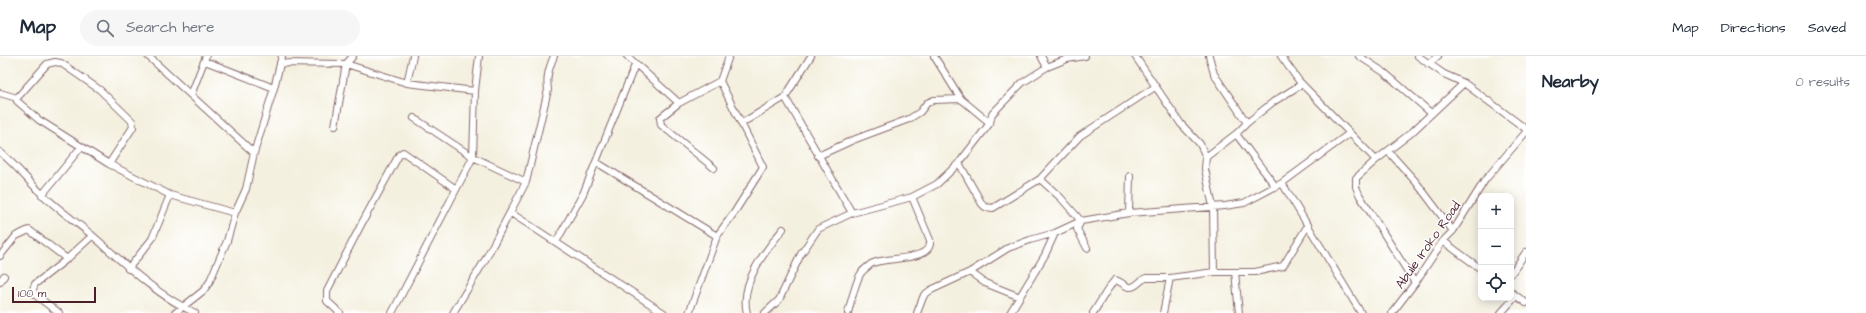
<!DOCTYPE html>
<html lang="en">
<head>
<meta charset="utf-8">
<style>
	:root { --surface:#fff; --page:#f6f6f7; --text:#1f2937; --muted:#747a83; --line:#e0e1e3 }
	body { margin:0; font-family:"Architects Daughter",sans-serif; background:var(--page); color:var(--text) }
	.controls { position:absolute; right:12px; bottom:12px; display:grid; overflow:hidden; border-radius:8px; box-shadow:0 2px 10px #0003 }
	.controls button { width:36px; height:36px; display:grid; place-items:center; padding:0; border:0; border-bottom:1px solid var(--line); background:var(--surface); color:var(--text); font:20px sans-serif }
	.scale { position:absolute; left:12px; bottom:10px; width:84px; box-sizing:border-box; padding-left:4px; border:2px solid #4a1f2b; border-top:0; font-size:11px; line-height:14px; white-space:nowrap; color:#4a1f2b; -webkit-text-stroke:3px #fff; paint-order:stroke }
	.list { margin:0; padding:0; list-style:none }
	h2 { display:flex; justify-content:space-between; align-items:center; height:52px; margin:0; padding:0 16px; font-size:17px }
	h2 small { font-size:13px; font-weight:400; color:var(--muted) }
	.icon { flex:none; width:22px; height:22px; fill:none; stroke:currentColor; stroke-width:2; stroke-linecap:round; stroke-linejoin:round }
	.map { position:relative; flex:none; width:1526px; height:257px; overflow:hidden }
	header { display:flex; align-items:center; gap:24px; box-sizing:border-box; height:56px; padding:0 20px; background:var(--surface); border-bottom:1px solid var(--line) }
	header strong { font-size:19px }
	nav { display:flex; gap:22px; margin-inline-start:auto; font-size:14px }
	.search { width:280px; height:36px; background:var(--page); display:flex; align-items:center; gap:10px; box-sizing:border-box; padding:0 14px; border-radius:22px; color:var(--muted); font-size:15px }
	main { display:flex }
	aside { flex:1; background:var(--surface) }
	.map>svg:first-child { display:block }
</style>
</head>
<body>
<header>
<strong>Map</strong>
<div class="search"><svg class="icon" aria-label="search" viewBox="0 0 24 24"><circle cx="10" cy="10" r="6"/><path d="M15 15l6 6"/></svg>Search here</div>
<nav><a>Map</a><a>Directions</a><a>Saved</a></nav>
</header>
<main>
<div class="map">
<svg width="1526" height="257" viewBox="0 0 1526 257">
	<rect width="100%" height="100%" fill="#fff"/>
	<filter id="ink" filterUnits="userSpaceOnUse"><feTurbulence type="fractalNoise" baseFrequency=".025" numOctaves="2"/><feDisplacementMap in="SourceGraphic" scale="8" xChannelSelector="R" yChannelSelector="G"/><feConvolveMatrix kernelMatrix="1 2 1 2 8 2 1 2 1" color-interpolation-filters="sRGB"/></filter>
	<filter id="wash" filterUnits="userSpaceOnUse"><feTurbulence type="fractalNoise" baseFrequency=".012" numOctaves="4" result="noise"/><feDisplacementMap in="SourceGraphic" scale="16" xChannelSelector="R" yChannelSelector="G"/><feGaussianBlur stdDeviation="0.9" result="paint"/><feColorMatrix in="noise" values="0 0 0 0 0 0 0 0 0 0 0 0 0 0 0 0 0 1.4 0 .05"/><feComposite in="paint" operator="in"/></filter>
	<g filter="url(#wash)">
		<rect width="100%" height="100%" fill="#f4f0df"/>
	</g>
	<g filter="url(#ink)">
		<g fill="none" stroke-linecap="round" stroke-linejoin="round">
			<defs>
				<path id="minor" d="M 148,0 L 254,97
					M 627,0 L 679,47 L 720,25
					M 934,0 L 961,43 L 990,67
					M 1041,0 L 1047,11
					M 1135,0 L 1181,68 L 1200,88 L 1206,101 L 1205,113 L 1213,151 L 1214,216
					M 1209,0 L 1214,18 L 1247,67
					M 1281,0 L 1299,25 L 1376,104
					M 1359,0 L 1385,17 L 1431,57
					M 1418,0 L 1444,18 L 1464,27 L 1526,73
					M 205,5 L 274,32
					M 280,7 L 346,8 L 407,27 L 475,35
					M 1428,8 L 1438,0
					M 407,27 L 413,0
					M 0,37 L 17,42
					M 191,39 L 206,0
					M 785,41 L 852,157
					M 17,42 L 17,45 L 39,64 L 109,108 L 170,139 L 235,157
					M 17,42 L 47,8 L 55,6 L 61,7 L 100,34 L 132,65 L 133,71 L 109,108
					M 679,47 L 660,62 L 661,69 L 714,112
					M 414,62 L 473,101 L 526,126
					M 742,67 L 785,41 L 811,0
					M 335,70 L 346,8 L 353,0
					M 1236,78 L 1276,131
					M 1388,95 L 1416,126 L 1453,175
					M 0,96 C 16,109 28,125 43,139 C 59,154 76,166 93,180 C 126,209 155,238 195,257
					M 818,100 L 853,84 L 909,63 L 920,56 L 927,47 L 934,44 L 961,43
					M 1206,101 L 1236,78 L 1247,67 L 1273,46 L 1302,28
					M 596,106 L 717,180
					M 959,107 L 982,148 L 985,151 L 993,152 L 1040,123 L 1080,80 L 1155,31
					M 1040,123 L 1061,142 L 1081,165 L 1077,173 L 1087,192
					M 1282,127 L 1361,257
					M 42,139 L 81,91
					M 511,157 L 664,257
					M 1129,157 L 1130,120
					M 1443,185 L 1481,213
					M 556,186 L 583,138 L 635,9
					M 0,200 L 16,180 L 29,174 L 67,203
					M 128,213 L 152,183 L 170,139
					M 970,216 L 985,227 L 1020,241
					M 1235,216 L 1239,257
					M 1511,218 L 1526,196
					M 0,226 L 4,220
					M 1415,227 L 1360,140 L 1356,131 L 1356,122 L 1376,104 L 1411,77 L 1464,27
					M 1511,236 L 1526,247
					M 59,257 L 34,238 L 33,233 L 35,228 L 67,203 L 92,180
					M 175,257 L 203,235 L 209,227 L 227,185 L 235,157 L 246,133 L 254,97 L 274,32 L 282,0
					M 340,257 L 327,245 L 327,235 L 362,167 L 399,99 L 403,96 L 456,133
					M 392,257 L 473,101 L 475,35 L 479,0
					M 453,257 L 485,204 L 526,126 L 548,34 C 546,21 549,12 554,0
					M 689,257 L 717,180 L 734,157 L 763,111 L 720,25 L 729,0
					M 747,257 C 739,227 766,194 783,173
					M 765,257 L 779,244 L 801,198 L 818,173 L 852,157 L 912,141 L 937,128 L 959,107 L 990,67 L 992,58 L 1022,27 L 1047,11 L 1067,3 L 1085,0
					M 848,257 C 850,249 857,221 862,216 C 864,213 869,210 871,208 C 881,200 933,207 930,184 L 912,141
					M 917,257 L 924,239 L 931,234 L 970,216 L 1008,192 L 1030,184 L 1055,177 L 1081,165 L 1129,157 L 1225,150 L 1244,147 L 1282,127 L 1350,77
					M 1010,257 L 1045,199 L 1055,177
					M 1093,257 C 1098,250 1110,228 1115,224 C 1121,225 1124,230 1129,231 C 1137,232 1139,224 1146,222 L 1170,222 L 1214,216 L 1255,216 L 1283,210 L 1308,169
					M 1163,257 L 1170,222
					M 1392,257 L 1415,227 L 1443,185 L 1453,175 L 1485,124 L 1526,76
					M 1501,257 L 1516,240"/>
			</defs>
			<use href="#minor" stroke="#86686a" stroke-width="8"/>
			<use href="#minor" stroke="#fff" stroke-width="6"/>
		</g>
	</g>
	<g text-anchor="middle" dominant-baseline="central" stroke-width="3" stroke-linejoin="round" paint-order="stroke">
		<g font-size="13" fill="#4a1f2b" stroke="#fff">
			<text transform="translate(1428 189) rotate(-55)">Abule Iroko Road</text>
		</g>
	</g>
</svg>
<div class="controls">
<button>+</button>
<button>−</button>
<button><svg class="icon" aria-label="locate" viewBox="0 0 24 24"><circle cx="12" cy="12" r="6"/><path d="M12 2v4M12 18v4M2 12h4M18 12h4"/></svg></button>
</div>
<div class="scale">100 m</div>
</div>
<aside>
<h2>Nearby<small>0 results</small></h2>
<ul class="list">
</ul>
</aside>
</main>
</body>
</html>
